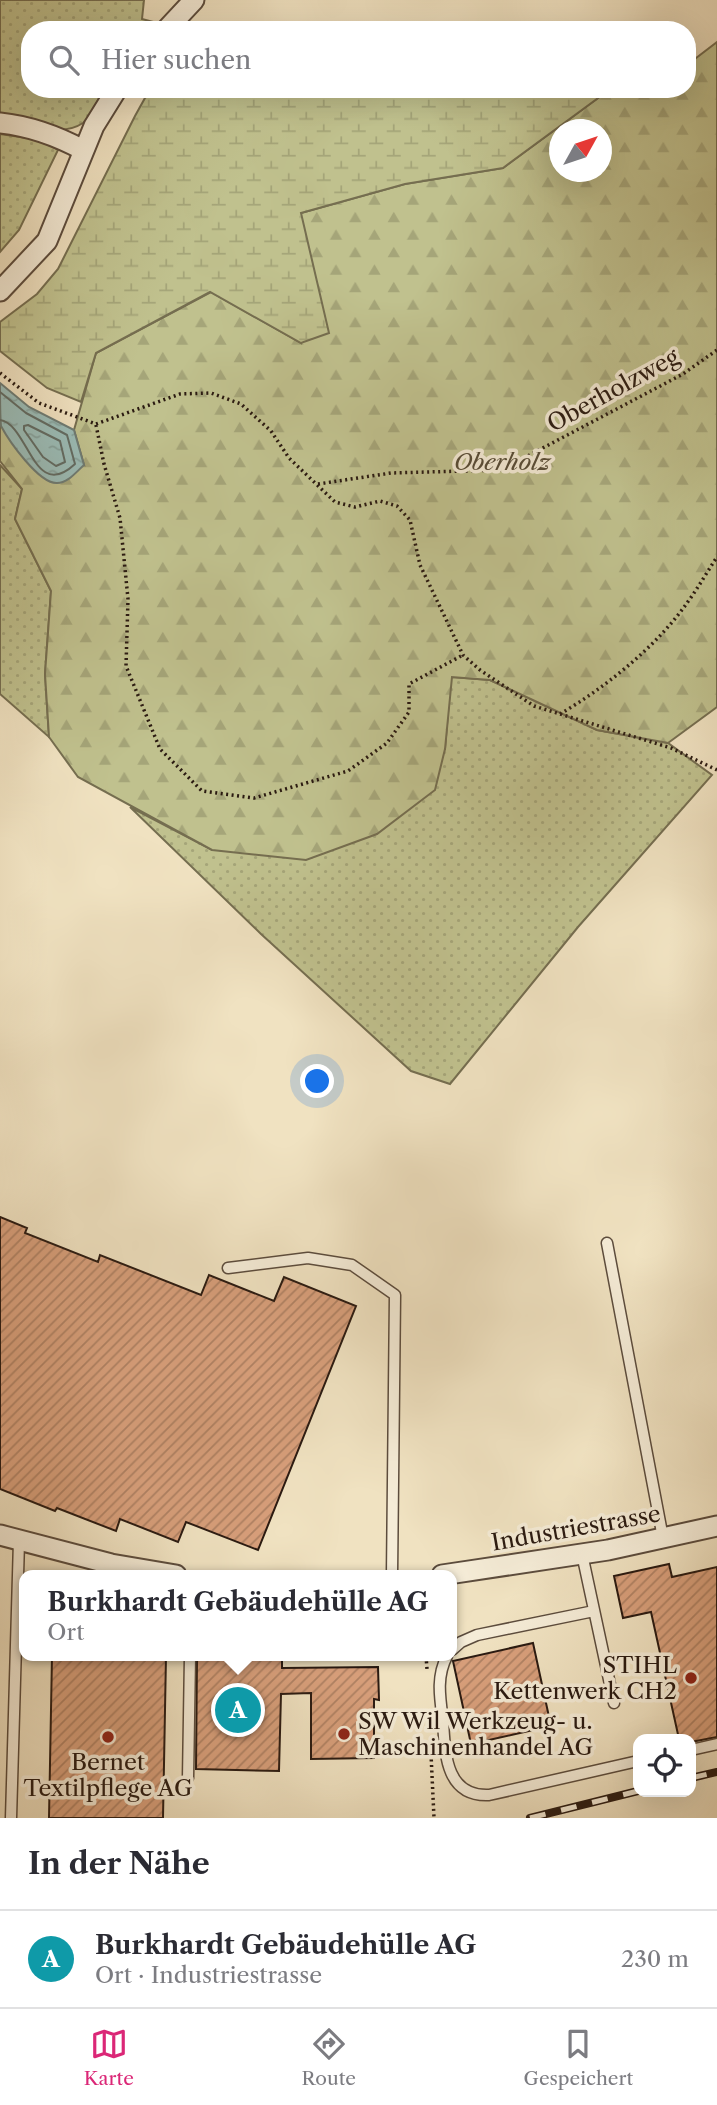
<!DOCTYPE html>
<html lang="de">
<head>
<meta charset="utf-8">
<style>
	:root { --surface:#fff; --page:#f7f7f7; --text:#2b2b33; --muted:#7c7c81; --line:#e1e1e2; --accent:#db2777 }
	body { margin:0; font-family:"Libre Caslon Text",serif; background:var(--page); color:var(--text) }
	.controls { position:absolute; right:21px; bottom:21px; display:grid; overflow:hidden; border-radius:14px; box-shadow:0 7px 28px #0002 }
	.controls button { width:63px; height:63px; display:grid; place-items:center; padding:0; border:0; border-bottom:2px solid var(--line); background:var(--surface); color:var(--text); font:35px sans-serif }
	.compass { position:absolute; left:549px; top:119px; width:63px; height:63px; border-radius:50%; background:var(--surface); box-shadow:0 7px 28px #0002; rotate:50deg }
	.you { position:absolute; left:318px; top:1082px; width:24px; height:24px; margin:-18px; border:5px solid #fff; border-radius:50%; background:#1a73e8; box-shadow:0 0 0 10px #1a73e833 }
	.badge { display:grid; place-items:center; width:46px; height:46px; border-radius:50%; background:var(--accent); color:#fff; font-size:23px; font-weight:700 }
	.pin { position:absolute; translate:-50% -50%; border:4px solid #fff; box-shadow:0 2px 7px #0006 }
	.popup { position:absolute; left:19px; top:1570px; width:438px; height:91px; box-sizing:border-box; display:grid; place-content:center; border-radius:14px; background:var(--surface); filter:drop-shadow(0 2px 5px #0005); font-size:23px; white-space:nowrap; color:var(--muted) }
	.popup b { font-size:26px; color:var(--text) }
	.popup::after { content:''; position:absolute; left:50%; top:100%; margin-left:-14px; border:14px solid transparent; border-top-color:var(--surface) }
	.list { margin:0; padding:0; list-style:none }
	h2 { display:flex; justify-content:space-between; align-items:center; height:91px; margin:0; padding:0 28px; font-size:30px }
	h2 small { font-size:23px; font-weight:400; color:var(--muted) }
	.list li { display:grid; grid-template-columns:46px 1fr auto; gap:21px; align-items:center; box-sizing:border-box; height:98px; padding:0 28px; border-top:2px solid var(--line) }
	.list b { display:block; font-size:26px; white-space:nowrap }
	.list p { margin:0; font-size:23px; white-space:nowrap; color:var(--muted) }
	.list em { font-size:23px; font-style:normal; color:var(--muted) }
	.icon { flex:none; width:38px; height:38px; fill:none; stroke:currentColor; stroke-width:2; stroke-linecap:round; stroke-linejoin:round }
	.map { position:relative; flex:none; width:717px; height:1818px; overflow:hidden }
	.search { position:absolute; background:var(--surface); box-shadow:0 7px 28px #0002; left:21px; right:21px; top:21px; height:77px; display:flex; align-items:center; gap:18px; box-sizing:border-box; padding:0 24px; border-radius:28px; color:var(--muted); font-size:26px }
	.sheet { height:189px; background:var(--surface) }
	nav { display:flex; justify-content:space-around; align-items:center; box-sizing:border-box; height:98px; border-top:2px solid var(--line); background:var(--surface); font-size:19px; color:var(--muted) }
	nav a { display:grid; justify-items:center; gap:4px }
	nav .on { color:var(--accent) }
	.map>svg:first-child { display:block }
</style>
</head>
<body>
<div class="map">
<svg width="717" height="1818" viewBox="0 0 717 1818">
	<defs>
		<pattern id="grass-dots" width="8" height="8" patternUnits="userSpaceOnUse" patternTransform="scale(1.75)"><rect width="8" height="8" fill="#c0c18e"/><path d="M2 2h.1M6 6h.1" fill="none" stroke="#a5a579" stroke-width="1.8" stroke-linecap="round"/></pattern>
		<pattern id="forest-firs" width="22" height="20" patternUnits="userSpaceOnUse" patternTransform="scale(1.75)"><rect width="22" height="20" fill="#c0c18e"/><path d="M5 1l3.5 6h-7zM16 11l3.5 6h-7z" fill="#a5a579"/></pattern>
		<pattern id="wetland-marsh" width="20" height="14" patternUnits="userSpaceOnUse" patternTransform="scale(1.75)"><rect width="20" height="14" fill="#c0c18e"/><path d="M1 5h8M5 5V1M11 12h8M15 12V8" fill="none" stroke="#a5a579"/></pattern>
		<pattern id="water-ripples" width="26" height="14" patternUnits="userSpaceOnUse" patternTransform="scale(1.75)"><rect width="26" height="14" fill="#9bbdb8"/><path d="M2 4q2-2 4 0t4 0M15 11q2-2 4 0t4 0" fill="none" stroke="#86a29d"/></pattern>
		<pattern id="building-hatch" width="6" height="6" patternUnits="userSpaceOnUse" patternTransform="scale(1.75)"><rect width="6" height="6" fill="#d89f7b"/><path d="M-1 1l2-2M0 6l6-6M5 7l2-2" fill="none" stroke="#af8163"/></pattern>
	</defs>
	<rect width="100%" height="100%" fill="#f0e2c1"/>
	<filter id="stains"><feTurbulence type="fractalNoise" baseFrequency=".00286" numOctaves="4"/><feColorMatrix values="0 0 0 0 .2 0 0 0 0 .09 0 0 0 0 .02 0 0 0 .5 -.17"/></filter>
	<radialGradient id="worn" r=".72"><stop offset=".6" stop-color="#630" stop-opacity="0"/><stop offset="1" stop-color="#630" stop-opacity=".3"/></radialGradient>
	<path fill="url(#grass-dots)" stroke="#756e50" stroke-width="2" d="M 0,0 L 144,0 L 142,19 L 161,24 L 155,30 L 30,30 L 30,89 L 104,89 C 98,99 92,116 83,123 C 59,139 25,123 0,117 Z
		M 0,134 L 41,140 L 58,150 L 19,230 L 0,252 Z
		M 0,465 L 22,489 L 15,519 L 51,591 L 45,674 L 49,737 L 0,694 Z
		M 451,677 L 490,680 L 597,730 L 668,743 L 712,775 L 578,927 L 450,1084 L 411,1071 L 261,934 L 130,807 L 212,850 L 445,749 Z"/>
	<path fill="url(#forest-firs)" stroke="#756e50" stroke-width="2" fill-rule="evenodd" d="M 717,42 L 717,707 L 668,743 L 597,730 L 490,680 L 452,677 L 445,749 L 435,790 L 377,834 L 306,860 L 212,850 L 78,777 L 49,737 L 45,674 L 51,591 L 15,519 L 22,489 L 0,461 L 0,425 L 84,465 L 74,430 L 96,353 L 211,292 L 301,343 L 301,213 L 405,184 L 503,168 L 609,90 L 687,89 L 687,65 ZM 560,130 L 602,130 L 602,172 L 560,172 Z"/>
	<path fill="url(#wetland-marsh)" stroke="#756e50" stroke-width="2" d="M 155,89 L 599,89 L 609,90 L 503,168 L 405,184 L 301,213 L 329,333 L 301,343 L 210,292 L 96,353 L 81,402 L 47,388 L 0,351 L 0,322 L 37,294 L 58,269 L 135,116 L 145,98 Z"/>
	<path fill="url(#water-ripples)" stroke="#6e7c75" stroke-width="2" d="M 0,383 L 29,407 L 74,430 L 84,465 C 76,472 68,483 57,483 C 39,484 9,441 1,426 C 0,416 0,394 0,383 Z"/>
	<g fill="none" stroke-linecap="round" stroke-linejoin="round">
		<path stroke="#626c64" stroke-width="2" d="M 0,392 L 26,413 L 67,435 L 75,464 C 33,503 29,424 0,420
			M 24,426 L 28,425 L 60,441 L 65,462 L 56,466 L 43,457 L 24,430 Z"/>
	</g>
	<path fill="url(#building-hatch)" stroke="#2a1a11" stroke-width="2" d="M 0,1217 L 27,1228 L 25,1233 L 98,1262 L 100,1255 L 201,1295 L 209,1275 L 274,1301 L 284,1277 L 356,1306 L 258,1550 L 186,1522 L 178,1542 L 120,1519 L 116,1531 L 57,1508 L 55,1511 L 0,1489 Z
		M 669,1564 L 672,1577 L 717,1567 L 717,1737 L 691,1742 L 691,1739 L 679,1739 L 651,1612 L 623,1618 L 614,1576 Z
		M 533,1643 L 551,1726 L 471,1744 L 453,1661 Z
		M 52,1656 L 166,1656 L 163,1818 L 49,1818 Z
		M 197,1656 L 282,1656 L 282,1668 L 378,1667 L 379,1700 L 374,1699 L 374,1758 L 311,1759 L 311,1693 L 281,1694 L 279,1771 L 196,1769 Z"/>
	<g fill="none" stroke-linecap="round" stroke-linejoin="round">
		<defs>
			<path id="lane" d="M 607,1243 L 663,1538
				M 228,1268 L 308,1258 L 352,1265 L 395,1295 L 392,1575
				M 582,1554 L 614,1703
				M 452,1650 L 461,1642 L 477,1635 L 594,1611
				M 447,1656 C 436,1677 440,1698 443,1721 C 445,1752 445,1797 489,1795 L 638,1761
				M 691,1750 L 717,1744
				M 188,1778 L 190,1656
				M 11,1818 L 19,1541"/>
			<path id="street" d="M 166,30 L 194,0
				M 0,123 C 29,126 57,136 83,150
				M 0,291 L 47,241 L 94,126 L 117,89
				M 0,1535 L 111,1564 L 176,1575
				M 442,1575 L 608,1550 L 717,1526"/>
		</defs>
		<use href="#lane" stroke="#5c4c3d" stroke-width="13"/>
		<use href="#street" stroke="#5c4c3d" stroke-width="23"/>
		<path stroke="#2a1a11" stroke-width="3.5" stroke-dasharray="2 3.5" stroke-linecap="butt" d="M 0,373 L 39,403 L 96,424 L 180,394 L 211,393 L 241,404 L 271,431 L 289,458 L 335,502 L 355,507 L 380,501 L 397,506 L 410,520 L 420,565 L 463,655 L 480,670 L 534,706 L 671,748 L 717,770
			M 96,425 L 104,464 L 120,518 L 128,599 L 126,666 L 160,749 L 202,791 L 254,798 L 348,771 L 387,743 L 409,712 L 409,684 L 463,655
			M 318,484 L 391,473 L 501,470 L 683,374 L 717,350
			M 560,714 C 606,687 656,647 687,603 C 698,588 707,572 717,557
			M 426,1656 L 427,1669
			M 431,1754 L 434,1818"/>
		<use href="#lane" stroke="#f5ecd7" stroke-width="10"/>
		<use href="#street" stroke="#f5ecd7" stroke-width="19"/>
		<defs>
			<path id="rail" d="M 691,1778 L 717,1772
				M 530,1818 L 638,1791"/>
		</defs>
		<use href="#rail" stroke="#2a1a11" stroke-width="8"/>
		<use href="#rail" stroke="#f5ecd7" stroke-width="5" stroke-dasharray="16" stroke-linecap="butt"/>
	</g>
	<g fill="#8f2418" stroke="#f5ecd7" stroke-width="2.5">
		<circle cx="691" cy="1678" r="7"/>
		<circle cx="344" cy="1734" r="7"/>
		<circle cx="108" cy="1737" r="7"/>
	</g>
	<g text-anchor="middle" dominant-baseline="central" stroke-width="7" stroke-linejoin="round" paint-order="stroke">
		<g font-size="23" fill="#2a1a11" stroke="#f5ecd7">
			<text transform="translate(613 390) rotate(-29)">Oberholzweg</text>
			<text transform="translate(576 1528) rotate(-10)">Industriestrasse</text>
		</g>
		<g font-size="23" font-style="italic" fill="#574c36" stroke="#f5ecd7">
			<text x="502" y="462">Oberholz</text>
		</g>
		<g font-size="23" fill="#2a1a11" stroke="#f5ecd7" text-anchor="end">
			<text x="677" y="1665">STIHL<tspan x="677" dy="26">Kettenwerk CH2</tspan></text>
			<text x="358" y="1721" text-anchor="start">SW Wil Werkzeug- u.<tspan x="358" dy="26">Maschinenhandel AG</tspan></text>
			<text x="108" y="1762" text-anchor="middle">Bernet<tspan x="108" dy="26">Textilpflege AG</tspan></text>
		</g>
	</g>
	<rect width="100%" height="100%" filter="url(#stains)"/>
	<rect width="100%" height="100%" fill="url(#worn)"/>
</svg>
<div class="controls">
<button><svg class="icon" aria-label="locate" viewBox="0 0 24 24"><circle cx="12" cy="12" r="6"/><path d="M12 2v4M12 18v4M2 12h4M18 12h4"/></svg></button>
</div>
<svg class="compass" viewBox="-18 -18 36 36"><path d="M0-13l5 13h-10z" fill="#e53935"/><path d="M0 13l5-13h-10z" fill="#7c7c81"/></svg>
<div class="you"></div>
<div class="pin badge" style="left:238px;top:1710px;background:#0f9aa8">A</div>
<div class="popup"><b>Burkhardt Gebäudehülle AG</b>Ort</div>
<div class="search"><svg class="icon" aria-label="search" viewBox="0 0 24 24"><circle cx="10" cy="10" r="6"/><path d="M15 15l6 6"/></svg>Hier suchen</div>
</div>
<section class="sheet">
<h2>In der Nähe<small></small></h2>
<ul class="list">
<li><span class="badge" style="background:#0f9aa8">A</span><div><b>Burkhardt Gebäudehülle AG</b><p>Ort · Industriestrasse</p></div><em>230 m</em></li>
</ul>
</section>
<nav>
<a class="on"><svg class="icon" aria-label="map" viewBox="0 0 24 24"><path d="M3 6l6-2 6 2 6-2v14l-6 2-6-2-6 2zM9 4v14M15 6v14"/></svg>Karte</a>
<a><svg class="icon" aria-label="directions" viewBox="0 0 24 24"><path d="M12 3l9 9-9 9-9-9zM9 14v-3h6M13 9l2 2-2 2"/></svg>Route</a>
<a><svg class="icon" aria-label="saved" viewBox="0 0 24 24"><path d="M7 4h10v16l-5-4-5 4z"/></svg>Gespeichert</a>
</nav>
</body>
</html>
